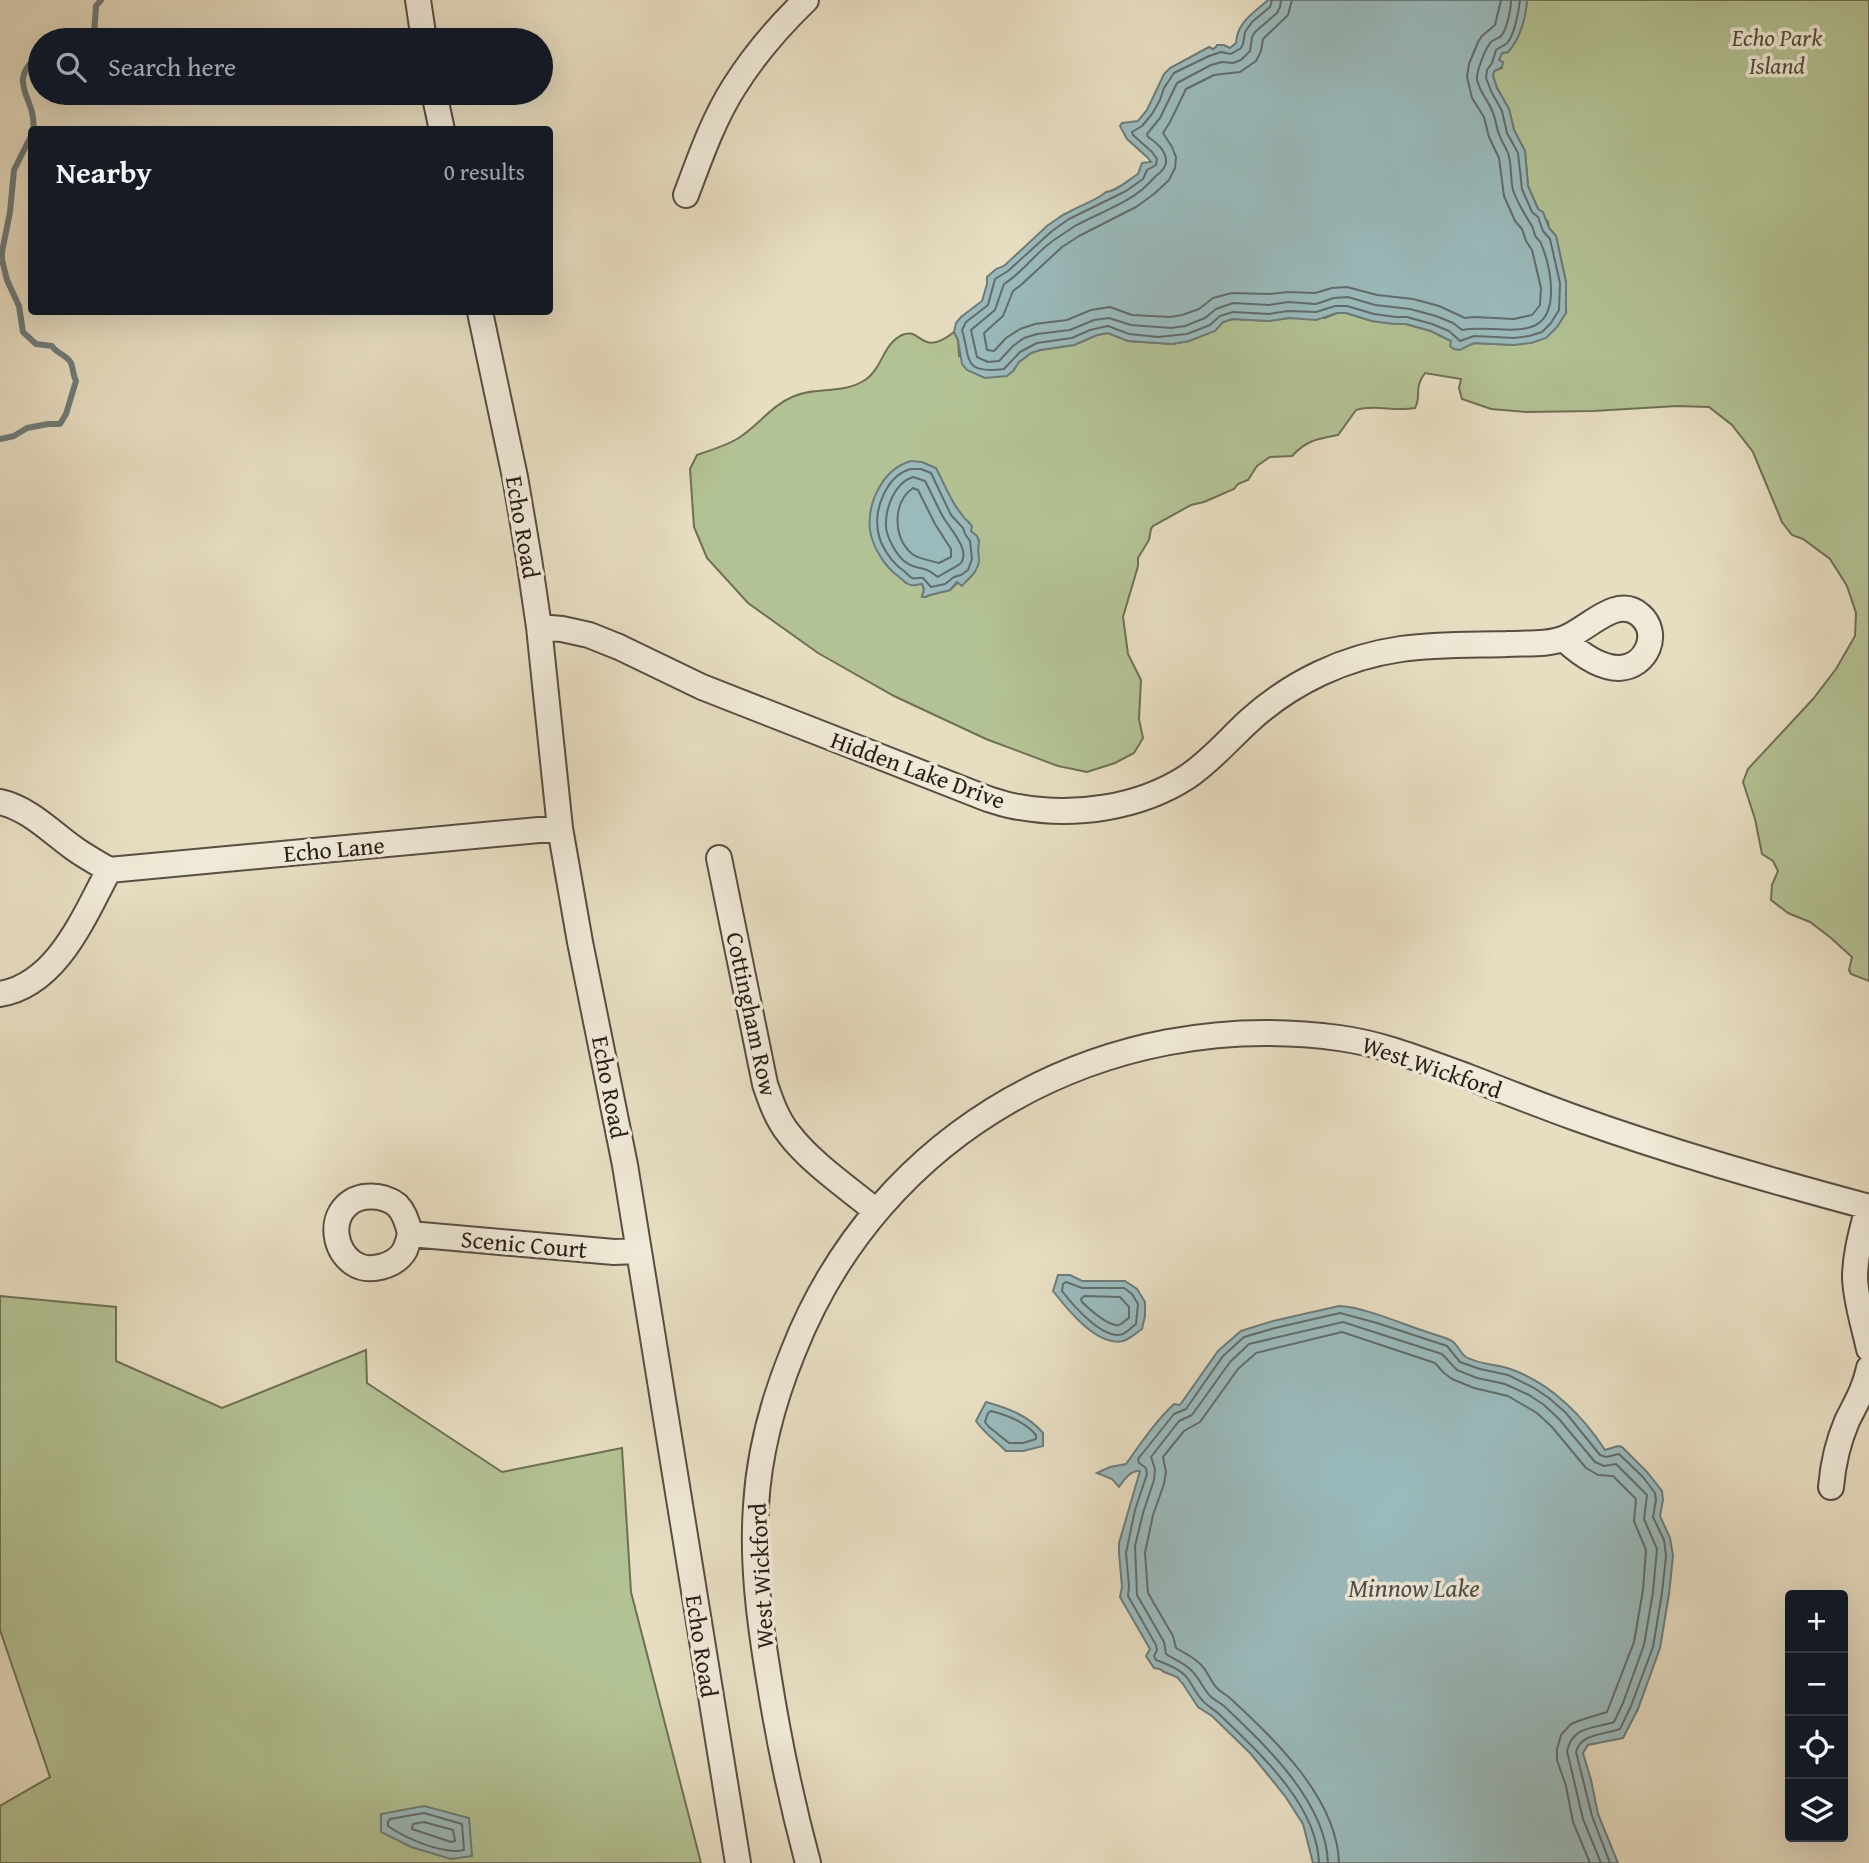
<!DOCTYPE html>
<html lang="en">
<head>
<meta charset="utf-8">
<style>
	:root { --surface:#171b24; --page:#20242c; --text:#f1f3f6; --muted:#9ea1a6; --line:#363941 }
	body { margin:0; font-family:"Gentium Book Plus",serif; background:var(--page); color:var(--text) }
	.controls { position:absolute; right:21px; bottom:21px; display:grid; overflow:hidden; border-radius:7px; box-shadow:0 7px 28px #0002 }
	.controls button { width:63px; height:63px; display:grid; place-items:center; padding:0; border:0; border-bottom:2px solid var(--line); background:var(--surface); color:var(--text); font:35px sans-serif }
	.list { margin:0; padding:0; list-style:none }
	h2 { display:flex; justify-content:space-between; align-items:center; height:91px; margin:0; padding:0 28px; font-size:30px }
	h2 small { font-size:23px; font-weight:400; color:var(--muted) }
	.icon { flex:none; width:38px; height:38px; fill:none; stroke:currentColor; stroke-width:2; stroke-linecap:round; stroke-linejoin:round }
	.map { position:relative; flex:none; width:1869px; height:1863px; overflow:hidden }
	.search { position:absolute; background:var(--surface); box-shadow:0 7px 28px #0002; left:28px; top:28px; width:525px; height:77px; display:flex; align-items:center; gap:18px; box-sizing:border-box; padding:0 24px; border-radius:38px; color:var(--muted); font-size:26px }
	.panel { position:absolute; background:var(--surface); box-shadow:0 7px 28px #0002; left:28px; top:126px; width:525px; height:189px; border-radius:7px }
	.map>svg:first-child { display:block }
</style>
</head>
<body>
<div class="map">
<svg width="1869" height="1863" viewBox="0 0 1869 1863">
	<rect width="100%" height="100%" fill="#e7ddc1"/>
	<filter id="stains"><feTurbulence type="fractalNoise" baseFrequency=".00286" numOctaves="4"/><feColorMatrix values="0 0 0 0 .2 0 0 0 0 .09 0 0 0 0 .02 0 0 0 .5 -.17"/></filter>
	<radialGradient id="worn" r=".72"><stop offset=".6" stop-color="#630" stop-opacity="0"/><stop offset="1" stop-color="#630" stop-opacity=".3"/></radialGradient>
	<path fill="#b3c294" stroke="#6e7056" stroke-width="2" fill-rule="evenodd" d="M 1527,0 L 1869,0 L 1869,981 L 1851,974 L 1849,970 L 1852,957 L 1831,938 L 1810,922 L 1788,913 L 1771,900 L 1772,885 L 1778,871 L 1773,861 L 1762,854 L 1755,819 L 1743,782 L 1748,769 L 1813,699 L 1836,669 L 1855,636 L 1856,613 L 1847,586 L 1830,559 L 1803,539 L 1792,535 L 1782,522 L 1753,452 L 1732,425 L 1709,407 L 1677,406 L 1593,411 L 1526,412 L 1491,409 L 1462,399 L 1459,388 L 1461,379 L 1425,373 C 1413,389 1422,395 1415,408 C 1395,412 1375,404 1356,410 L 1338,435 C 1317,439 1307,440 1292,456 L 1270,457 L 1257,466 L 1248,480 L 1238,484 L 1234,489 L 1204,502 L 1191,505 L 1153,526 L 1151,529 L 1149,540 L 1138,558 L 1138,566 L 1123,617 L 1128,654 L 1141,680 L 1139,719 L 1143,738 L 1134,753 L 1115,763 L 1087,772 L 1058,766 L 986,739 L 894,696 L 818,653 L 748,603 L 707,558 L 694,527 L 690,469 L 697,455 C 711,450 725,446 737,439 C 757,427 771,406 792,397 C 816,386 842,395 865,380 C 882,369 883,344 902,335 C 922,326 920,359 954,332 L 958,340 L 959,356 L 1013,371 L 1019,362 L 1031,353 L 1040,350 L 1074,345 L 1097,335 L 1108,333 L 1128,341 L 1172,344 L 1189,341 L 1214,331 L 1223,322 L 1233,319 L 1269,321 L 1289,318 L 1325,318 L 1337,313 L 1346,313 L 1372,321 L 1395,324 L 1406,324 L 1431,331 L 1451,341 L 1466,346 L 1474,343 L 1514,345 L 1566,313 L 1566,282 L 1556,236 L 1549,228 L 1548,222 L 1538,209 L 1528,186 L 1525,151 L 1514,130 L 1509,109 L 1497,88 L 1493,76 L 1494,71 L 1502,68 L 1499,60 L 1502,53 L 1508,52 C 1519,40 1526,16 1527,0 ZM 884,480 L 952,501 L 965,521 L 969,522 L 971,531 L 979,540 C 977,549 979,562 975,571 C 972,577 966,581 962,585 L 958,582 L 950,590 L 930,595 L 925,597 L 922,597 L 924,589 L 922,584 L 906,583 L 902,578 L 874,501 Z
		M 0,1296 L 116,1307 L 116,1361 L 222,1408 L 366,1350 L 367,1383 L 502,1472 L 622,1448 L 631,1592 L 701,1863 L 0,1863 L 0,1806 L 50,1777 L 0,1630 Z"/>
	<path fill="#9ababc" stroke="#6d7c7a" stroke-width="2" d="M 1268,0 L 1527,0 C 1526,18 1520,39 1508,52 L 1502,53 L 1499,60 L 1503,62 C 1503,69 1499,68 1494,71 L 1493,76 L 1497,88 L 1509,109 L 1514,130 L 1525,151 L 1528,186 L 1538,209 L 1543,212 L 1549,228 L 1556,236 L 1566,282 L 1566,313 L 1557,327 L 1546,338 L 1531,343 L 1514,345 L 1474,343 L 1460,350 L 1454,349 L 1450,346 L 1451,341 L 1431,331 L 1406,324 L 1395,324 L 1372,321 L 1346,313 L 1337,313 L 1316,320 L 1289,318 L 1269,321 L 1233,319 L 1223,322 L 1215,331 L 1189,341 L 1172,344 L 1128,341 L 1108,333 L 1097,335 L 1074,345 L 1040,350 L 1031,353 L 1019,362 L 1013,371 L 1007,376 L 985,378 L 967,370 L 962,364 L 958,340 L 954,332 L 956,323 L 961,317 L 982,301 L 987,284 L 987,277 L 996,269 L 1004,266 L 1048,225 C 1055,221 1060,216 1067,213 C 1080,205 1096,201 1106,192 C 1117,191 1128,180 1138,174 L 1142,163 L 1151,162 L 1147,157 L 1127,139 L 1120,126 L 1122,123 L 1138,121 L 1147,110 L 1164,74 L 1170,68 L 1209,47 L 1213,49 L 1216,47 L 1217,45 L 1224,45 L 1230,48 L 1236,43 C 1237,22 1254,13 1268,0 Z
		M 911,461 L 922,462 L 936,468 C 948,491 953,508 972,526 L 971,531 L 977,536 L 979,543 C 977,549 979,554 979,561 C 978,572 968,578 962,586 L 957,582 L 950,590 L 930,595 L 925,597 L 922,597 L 924,589 L 922,584 C 918,584 914,586 911,585 C 906,584 902,579 898,576 C 885,567 872,546 870,530 C 867,502 883,469 911,461 Z
		M 1058,1275 L 1070,1275 L 1082,1281 L 1125,1281 L 1137,1289 L 1145,1302 L 1145,1316 L 1142,1329 C 1136,1333 1130,1339 1123,1341 C 1097,1347 1067,1309 1053,1291 Z
		M 1339,1306 C 1361,1306 1405,1325 1427,1332 C 1435,1335 1446,1337 1452,1341 C 1458,1345 1460,1353 1466,1357 C 1480,1365 1498,1364 1513,1370 C 1551,1384 1583,1416 1605,1450 L 1618,1446 L 1622,1447 L 1647,1472 L 1662,1491 L 1663,1500 L 1660,1516 L 1670,1538 L 1673,1556 L 1669,1594 L 1660,1648 L 1638,1709 L 1623,1738 L 1588,1745 L 1583,1753 L 1591,1780 L 1598,1814 L 1618,1863 L 1313,1863 L 1303,1824 L 1285,1796 L 1251,1754 L 1212,1716 L 1198,1707 L 1183,1684 L 1177,1677 L 1164,1672 L 1160,1669 L 1154,1668 L 1146,1656 L 1150,1649 L 1120,1597 L 1122,1587 L 1119,1553 L 1119,1543 L 1140,1471 C 1130,1470 1124,1480 1119,1487 L 1112,1479 L 1097,1473 L 1110,1467 L 1126,1464 C 1141,1443 1155,1422 1174,1404 L 1180,1405 L 1218,1351 L 1241,1331 L 1273,1321 Z
		M 986,1402 C 1007,1408 1028,1415 1043,1433 L 1043,1446 L 1023,1451 L 1006,1451 C 995,1440 984,1433 976,1421 Z
		M 424,1806 L 469,1818 L 472,1856 L 451,1859 L 411,1847 L 381,1832 L 381,1814 Z"/>
	<g fill="none" stroke-linecap="round" stroke-linejoin="round">
		<path stroke="#626c6a" stroke-width="2" d="M 1272,0 L 1270,7 L 1252,22 L 1245,32 L 1243,44 L 1241,48 L 1231,54 L 1221,52 L 1209,56 L 1174,73 L 1164,88 L 1160,100 L 1152,114 L 1142,126 L 1132,132 L 1133,135 L 1152,152 L 1157,159 L 1156,165 L 1147,170 L 1143,179 L 1126,191 L 1069,219 L 1052,231 L 1008,271 L 995,279 L 988,305 L 966,322 L 962,330 C 971,360 962,374 1004,369 L 1020,352 L 1037,343 L 1072,338 L 1090,330 L 1108,326 L 1129,334 L 1158,337 L 1187,334 L 1210,325 L 1220,316 L 1233,312 L 1269,314 L 1288,311 L 1316,312 L 1335,306 L 1347,306 L 1374,314 L 1396,317 L 1407,317 L 1432,324 L 1449,331 L 1460,341 L 1474,336 L 1514,338 L 1529,336 L 1542,332 L 1551,323 L 1559,310 L 1560,283 L 1550,239 L 1543,231 L 1538,217 L 1532,212 L 1522,189 L 1518,153 L 1507,133 L 1502,111 L 1491,91 L 1486,78 L 1487,70 L 1492,63 L 1496,50 C 1499,47 1502,47 1506,44 C 1514,38 1519,10 1520,0
			M 1281,0 L 1280,7 L 1277,13 L 1255,32 L 1252,37 L 1250,51 L 1241,60 L 1233,63 L 1222,62 L 1211,65 L 1177,83 L 1160,118 L 1147,134 L 1148,137 C 1157,143 1167,151 1166,163 C 1164,172 1158,173 1153,179 C 1132,203 1102,211 1075,226 C 1069,230 1063,234 1057,238 C 1037,250 1024,272 1004,284 L 995,310 L 971,330 L 977,357 L 988,362 L 999,361 L 1013,346 L 1024,338 L 1037,334 L 1070,330 L 1094,320 L 1109,318 L 1131,325 L 1171,328 L 1185,326 L 1205,318 L 1216,309 L 1233,303 L 1269,305 L 1288,302 L 1316,304 L 1334,298 L 1348,297 L 1375,305 L 1410,309 L 1436,316 L 1453,323 L 1462,330 C 1484,325 1516,335 1536,325 C 1560,312 1550,266 1542,246 C 1540,239 1540,243 1536,237 C 1533,233 1534,227 1530,223 C 1524,213 1517,202 1513,190 C 1510,178 1512,164 1508,153 C 1506,147 1501,141 1499,134 C 1496,127 1496,120 1493,113 C 1489,101 1480,93 1477,80 C 1476,72 1486,46 1492,41 C 1495,39 1499,38 1501,36 C 1507,30 1511,8 1511,0
			M 1292,0 L 1288,15 L 1263,39 L 1261,51 L 1256,61 L 1240,72 L 1214,75 L 1186,89 L 1170,122 L 1163,133 L 1172,147 L 1176,157 L 1175,168 L 1169,180 L 1154,194 L 1136,207 L 1079,236 L 1062,247 L 1021,285 L 1013,291 L 1003,316 L 984,333 L 987,350 L 994,351 L 1006,338 L 1020,329 L 1035,324 L 1067,320 L 1091,310 L 1110,307 L 1132,315 L 1170,317 L 1182,315 L 1199,309 L 1213,298 L 1232,293 L 1269,294 L 1288,292 L 1315,293 L 1332,288 L 1347,287 L 1377,295 L 1413,299 L 1439,306 L 1465,318 L 1474,317 L 1514,319 L 1532,315 L 1540,305 L 1541,288 L 1532,250 L 1526,241 L 1522,229 L 1515,221 L 1504,196 L 1499,158 L 1489,137 L 1484,117 L 1472,98 L 1467,77 L 1469,64 L 1478,42 L 1482,36 L 1495,25 L 1501,0
			M 911,469 L 921,469 L 931,473 L 951,515 L 963,528 L 965,534 L 970,541 L 972,559 L 968,570 L 961,575 L 954,577 L 945,584 L 931,587 L 923,578 C 920,577 916,579 912,578 C 911,578 905,572 904,571 C 892,563 880,546 878,531 C 874,508 887,475 911,469 Z
			M 913,477 L 925,481 C 931,492 936,504 942,515 C 948,527 971,549 961,563 C 960,565 942,574 938,577 C 934,575 930,570 924,569 C 916,567 911,567 904,561 C 896,554 887,538 886,527 C 885,509 894,483 913,477 Z
			M 913,488 L 918,490 L 935,524 L 951,549 L 951,557 L 939,563 C 931,561 919,559 912,554 C 893,537 892,503 913,488 Z
			M 1066,1282 L 1082,1288 L 1124,1288 L 1132,1294 L 1138,1304 L 1136,1324 C 1132,1327 1127,1332 1123,1334 C 1103,1341 1072,1304 1062,1291 L 1063,1284 Z
			M 1084,1296 L 1120,1297 L 1129,1307 L 1129,1318 C 1127,1319 1120,1325 1119,1325 C 1109,1327 1089,1309 1082,1302 L 1081,1299 Z
			M 991,1411 C 1007,1415 1025,1422 1036,1435 L 1036,1439 L 1023,1443 L 1009,1443 L 989,1427 L 985,1422 L 988,1413 Z
			M 424,1813 L 462,1824 L 464,1850 C 443,1855 405,1838 388,1826 L 388,1822 L 390,1819 Z
			M 424,1822 L 453,1830 L 455,1841 L 451,1842 L 412,1829 L 413,1824 Z
			M 1319,1863 C 1317,1804 1259,1753 1219,1714 C 1214,1709 1207,1706 1203,1701 C 1196,1694 1193,1686 1188,1679 C 1181,1669 1166,1664 1156,1660 L 1154,1656 L 1157,1650 L 1156,1645 L 1128,1596 L 1129,1586 L 1126,1553 L 1135,1510 L 1147,1474 L 1146,1468 L 1139,1463 L 1138,1459 L 1174,1414 L 1186,1409 L 1223,1356 L 1244,1337 L 1275,1328 L 1340,1313 L 1377,1323 L 1447,1346 L 1460,1362 L 1480,1369 L 1508,1375 L 1534,1388 L 1549,1398 L 1566,1413 L 1600,1455 L 1606,1457 L 1619,1454 L 1643,1477 L 1655,1493 L 1656,1500 L 1653,1517 L 1664,1540 L 1666,1556 L 1662,1593 L 1653,1647 L 1631,1706 L 1620,1729 C 1604,1735 1581,1733 1576,1752 L 1592,1816 L 1610,1863
			M 1328,1863 C 1326,1802 1266,1746 1224,1706 C 1220,1703 1215,1700 1211,1697 C 1203,1689 1200,1679 1192,1671 C 1185,1663 1175,1660 1166,1654 L 1164,1642 L 1137,1595 L 1135,1546 L 1143,1513 L 1154,1480 L 1155,1469 L 1151,1457 L 1179,1421 L 1192,1415 L 1230,1362 L 1249,1344 L 1343,1322 L 1442,1354 L 1457,1370 L 1477,1378 L 1505,1384 L 1529,1395 L 1544,1405 L 1559,1419 L 1595,1462 L 1604,1466 L 1616,1464 L 1647,1495 L 1644,1519 L 1657,1549 L 1653,1592 L 1644,1645 L 1623,1703 L 1614,1722 C 1594,1729 1573,1725 1567,1751 L 1583,1819 L 1601,1863
			M 1339,1863 C 1337,1798 1275,1740 1231,1699 C 1227,1695 1222,1693 1218,1689 C 1211,1683 1209,1674 1203,1667 C 1195,1657 1186,1654 1176,1648 L 1173,1636 L 1148,1593 L 1145,1553 L 1153,1515 L 1164,1484 L 1166,1472 L 1163,1457 L 1184,1431 L 1200,1422 L 1238,1369 L 1256,1353 L 1342,1332 L 1435,1363 L 1444,1373 L 1452,1379 L 1474,1388 L 1508,1396 L 1537,1413 L 1552,1427 L 1586,1468 L 1598,1475 L 1613,1476 L 1636,1499 L 1634,1521 L 1646,1550 L 1643,1590 L 1634,1642 L 1607,1712 L 1581,1720 L 1571,1724 L 1561,1735 L 1557,1749 L 1557,1760 L 1566,1786 L 1573,1822 L 1590,1863"/>
		<path stroke="#6d7c7a" stroke-width="6" d="M 91,40 L 94,35 L 96,6 L 101,0
			M 33,130 C 38,98 3,83 40,54
			M 0,439 L 14,436 L 27,428 L 48,424 L 60,424 L 66,414 L 76,381 C 73,375 73,368 71,363 C 67,355 57,354 52,346 L 36,344 L 23,332 L 19,306 L 7,280 L 2,260 L 2,252 L 10,212 L 14,170 L 32,134"/>
		<defs>
			<path id="minor" d="M 418,0 L 424,40
				M 434,93 L 442,130
				M 686,195 C 700,158 713,120 734,87 C 754,55 779,26 806,0
				M 480,312 L 515,477 L 529,559 L 539,627 L 560,828 L 580,942 L 625,1165 L 738,1863
				M 539,627 L 562,629 L 589,635 L 619,647 L 702,687 L 988,799 C 998,802 1008,806 1019,807 C 1075,817 1139,808 1187,777 C 1211,761 1229,739 1250,720 C 1292,682 1345,657 1401,649 C 1436,644 1472,645 1507,644 C 1526,643 1548,645 1565,638 C 1587,630 1617,594 1640,615 C 1661,633 1647,667 1619,668 C 1599,668 1578,652 1564,639
				M 0,802 C 30,809 51,832 75,849 C 86,857 98,863 109,870 L 560,828
				M 719,858 L 765,1084 C 771,1102 777,1119 789,1134 C 810,1162 848,1188 876,1211
				M 0,994 C 58,984 84,916 109,870
				M 1868,1207 C 1862,1231 1855,1254 1855,1278 C 1856,1302 1864,1326 1869,1349
				M 410,1234 C 409,1239 407,1245 405,1250 C 396,1266 369,1274 353,1263 C 335,1250 330,1222 346,1206 C 359,1193 383,1194 397,1205 C 405,1213 408,1224 410,1234 L 614,1252 L 638,1251
				M 1831,1487 C 1833,1464 1838,1442 1847,1421 C 1856,1403 1865,1388 1869,1368
				M 808,1863 C 791,1800 778,1737 768,1673 C 759,1618 752,1561 756,1506 C 759,1453 773,1401 793,1352 C 880,1130 1105,1006 1339,1038 C 1384,1044 1424,1061 1466,1076 C 1502,1090 1537,1104 1573,1117 C 1670,1152 1769,1180 1869,1207"/>
		</defs>
		<use href="#minor" stroke="#584e42" stroke-width="28"/>
		<use href="#minor" stroke="#efe9d7" stroke-width="24"/>
	</g>
	<g text-anchor="middle" dominant-baseline="central" stroke-width="7" stroke-linejoin="round" paint-order="stroke">
		<g font-size="24" font-style="italic" fill="#524f3c" stroke="#efe9d7">
			<text x="1777" y="37">Echo Park<tspan x="1777" dy="28">Island</tspan></text>
		</g>
		<g font-size="24" fill="#291e17" stroke="#efe9d7">
			<text transform="translate(523 527) rotate(80)">Echo Road</text>
			<text transform="translate(918 770) rotate(20)">Hidden Lake Drive</text>
			<text transform="translate(334 849) rotate(-5)">Echo Lane</text>
			<text transform="translate(752 1014) rotate(78)">Cottingham Row</text>
			<text transform="translate(1432 1067) rotate(19)">West Wickford</text>
			<text transform="translate(610 1087) rotate(79)">Echo Road</text>
			<text transform="translate(524 1244) rotate(5)">Scenic Court</text>
			<text transform="translate(761 1576) rotate(-93)">West Wickford</text>
			<text transform="translate(702 1646) rotate(81)">Echo Road</text>
		</g>
		<g font-size="26" font-style="italic" fill="#4b4d49" stroke="#efe9d7">
			<text x="1414" y="1587">Minnow Lake</text>
		</g>
	</g>
	<rect width="100%" height="100%" filter="url(#stains)"/>
	<rect width="100%" height="100%" fill="url(#worn)"/>
</svg>
<div class="controls">
<button>+</button>
<button>−</button>
<button><svg class="icon" aria-label="locate" viewBox="0 0 24 24"><circle cx="12" cy="12" r="6"/><path d="M12 2v4M12 18v4M2 12h4M18 12h4"/></svg></button>
<button><svg class="icon" aria-label="layers" viewBox="0 0 24 24"><path d="M12 4l9 5-9 5-9-5zM3 14l9 5 9-5"/></svg></button>
</div>
<div class="search"><svg class="icon" aria-label="search" viewBox="0 0 24 24"><circle cx="10" cy="10" r="6"/><path d="M15 15l6 6"/></svg>Search here</div>
<section class="panel">
<h2>Nearby<small>0 results</small></h2>
<ul class="list">
</ul>
</section>
</div>
</body>
</html>
